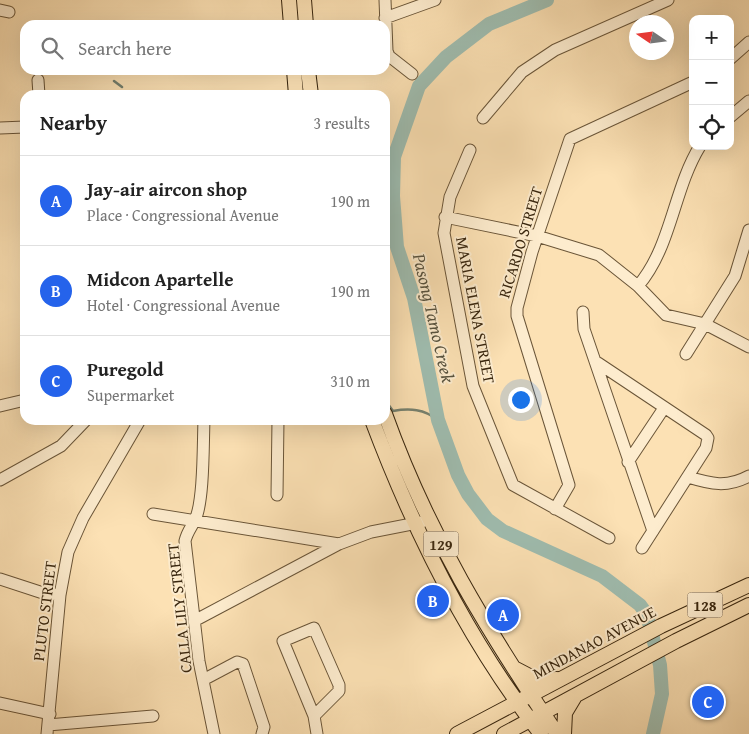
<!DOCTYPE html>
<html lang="en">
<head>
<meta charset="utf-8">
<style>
	:root { --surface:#fff; --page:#f2f2f2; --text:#222; --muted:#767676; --line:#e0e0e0; --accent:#2563eb }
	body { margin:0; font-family:"Gentium Book Plus",serif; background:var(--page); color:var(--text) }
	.controls { position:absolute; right:15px; top:15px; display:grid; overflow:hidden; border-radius:10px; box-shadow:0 5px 20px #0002 }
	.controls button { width:45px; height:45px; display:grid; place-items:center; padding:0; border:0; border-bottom:1px solid var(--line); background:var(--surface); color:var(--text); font:25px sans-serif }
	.compass { position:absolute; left:629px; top:15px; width:45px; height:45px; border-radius:50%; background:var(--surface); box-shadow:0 5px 20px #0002; rotate:283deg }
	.you { position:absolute; left:520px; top:399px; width:18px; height:18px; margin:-12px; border:4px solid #fff; border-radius:50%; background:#1a73e8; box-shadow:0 0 0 8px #1a73e833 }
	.badge { display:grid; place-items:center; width:32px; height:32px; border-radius:50%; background:var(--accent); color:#fff; font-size:16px; font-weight:700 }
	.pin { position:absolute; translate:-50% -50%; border:2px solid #fff; box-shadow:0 1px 5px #0006 }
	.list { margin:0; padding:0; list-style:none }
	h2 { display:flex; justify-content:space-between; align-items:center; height:65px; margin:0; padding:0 20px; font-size:21px }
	h2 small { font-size:16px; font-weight:400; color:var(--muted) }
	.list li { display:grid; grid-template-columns:32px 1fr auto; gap:15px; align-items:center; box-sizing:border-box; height:90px; padding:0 20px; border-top:1px solid var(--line) }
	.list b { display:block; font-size:19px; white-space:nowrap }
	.list p { margin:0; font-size:16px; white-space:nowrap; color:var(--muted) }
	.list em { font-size:16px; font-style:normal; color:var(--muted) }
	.icon { flex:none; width:28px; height:28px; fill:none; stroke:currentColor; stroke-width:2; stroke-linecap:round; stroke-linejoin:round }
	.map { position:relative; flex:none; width:749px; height:734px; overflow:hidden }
	.search { position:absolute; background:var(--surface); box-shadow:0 5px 20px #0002; left:20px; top:20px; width:370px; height:55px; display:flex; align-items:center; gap:12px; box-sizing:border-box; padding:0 18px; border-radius:15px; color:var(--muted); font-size:19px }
	.panel { position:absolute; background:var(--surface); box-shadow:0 5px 20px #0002; left:20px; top:90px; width:370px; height:335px; border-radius:15px }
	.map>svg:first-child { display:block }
</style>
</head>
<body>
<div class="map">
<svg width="749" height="734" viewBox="0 0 749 734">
	<rect width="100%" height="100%" fill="#fce1b4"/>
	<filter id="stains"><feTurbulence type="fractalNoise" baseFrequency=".004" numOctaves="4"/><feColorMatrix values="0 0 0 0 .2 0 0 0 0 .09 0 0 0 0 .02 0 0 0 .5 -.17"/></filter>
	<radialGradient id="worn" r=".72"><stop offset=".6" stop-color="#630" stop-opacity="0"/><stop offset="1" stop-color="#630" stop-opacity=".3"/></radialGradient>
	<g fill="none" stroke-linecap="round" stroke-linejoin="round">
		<path stroke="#76816f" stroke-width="2.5" d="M 114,81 L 122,87
			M 128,93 L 130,95
			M 385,400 L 393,411 C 410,408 424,409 438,420"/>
		<path stroke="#9fbdb0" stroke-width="14" d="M 547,0 L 489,24 L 446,57 L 419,86 L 394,157 L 393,196 L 397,247 L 414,298 L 438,420 L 458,475 L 468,494 L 487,519 L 503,531 L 602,576 L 640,605 L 647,615 L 660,665 L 662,694 L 653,734"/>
		<defs>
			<path id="minor" d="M 385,0 L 387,51 L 389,56 L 412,74
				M 0,10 L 9,12
				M 385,18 L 435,0
				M 730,59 L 749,42
				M 38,80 L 39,95
				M 730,117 L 749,101
				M 483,118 L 522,72 L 555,50 L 668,0
				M 0,128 L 25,127
				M 470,150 L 450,197 L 444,233 L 473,386 L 513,485 L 609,538
				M 445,217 L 537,236 L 599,255 L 638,286 L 666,315 L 705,324 L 749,347
				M 638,286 C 672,246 673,190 700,146
				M 583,312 L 584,329 L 653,531
				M 686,354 L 735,276 L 749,230
				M 598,363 L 706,435 L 708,438 L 706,448 L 642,548
				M 0,406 L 25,400
				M 204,420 C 203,444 204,501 195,520 C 191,528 187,532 185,541 L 199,661 L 214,734
				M 628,462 L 664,408
				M 688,477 C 711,484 727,488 749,476
				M 0,480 L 61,446 L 86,420
				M 277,495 L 278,420
				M 555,509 L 569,485 L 517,316 L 517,308 L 532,252 L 570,139 L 693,82
				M 153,514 L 339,544
				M 0,579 L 43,593 L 60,595
				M 194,621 L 339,544 L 371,532 L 422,522
				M 203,680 L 237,662 L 243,664 L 264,727 L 262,734
				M 0,703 L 50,714
				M 314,716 L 339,691 L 339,685 L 314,628 L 283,641 L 314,716 L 317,734
				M 48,725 L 153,716
				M 47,734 L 60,595 L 68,552 L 83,518 L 140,420"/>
			<path id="major" d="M 289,0 L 291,25
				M 304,0 L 306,25
				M 294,70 L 296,95
				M 308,70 L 311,95
				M 385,414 C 428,534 487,630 557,734
				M 372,420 C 413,529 469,642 541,734
				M 514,668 L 537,680 L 557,679
				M 457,734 L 661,626 L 749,585
				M 504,734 L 676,641 L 749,605
				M 564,734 L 565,713 L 574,698"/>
		</defs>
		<use href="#minor" stroke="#6a5538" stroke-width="13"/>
		<use href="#major" stroke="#39260e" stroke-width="16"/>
		<use href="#minor" stroke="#fdecce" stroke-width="11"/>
		<use href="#major" stroke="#fce1b4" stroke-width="14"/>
	</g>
	<g text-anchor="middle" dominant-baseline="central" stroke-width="4" stroke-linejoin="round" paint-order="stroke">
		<g fill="#fdecce" stroke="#746148" stroke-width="1">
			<rect x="423.5" y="531.5" width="35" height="25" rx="4"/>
			<rect x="687.5" y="592.5" width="35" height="25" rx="4"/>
		</g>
		<g font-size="15" font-weight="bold" fill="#39260e">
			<text x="441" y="544">129</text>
			<text x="705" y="605">128</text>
		</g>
		<g font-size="16" fill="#39260e" stroke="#fdecce">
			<text transform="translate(520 242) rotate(-73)">RICARDO STREET</text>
			<text transform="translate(476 310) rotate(79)">MARIA ELENA STREET</text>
			<text transform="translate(179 608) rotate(-96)">CALLA LILY STREET</text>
			<text transform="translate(44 611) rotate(-83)">PLUTO STREET</text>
			<text transform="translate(594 642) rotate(-28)">MINDANAO AVENUE</text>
		</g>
		<g font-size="18" font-style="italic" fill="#58533f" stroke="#fdecce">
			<text transform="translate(434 318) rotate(77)">Pasong Tamo Creek</text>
		</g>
	</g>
	<rect width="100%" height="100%" filter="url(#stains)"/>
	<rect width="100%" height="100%" fill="url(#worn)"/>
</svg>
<div class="controls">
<button>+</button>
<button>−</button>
<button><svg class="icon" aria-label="locate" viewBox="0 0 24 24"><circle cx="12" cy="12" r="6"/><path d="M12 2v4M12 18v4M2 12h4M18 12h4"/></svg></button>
</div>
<svg class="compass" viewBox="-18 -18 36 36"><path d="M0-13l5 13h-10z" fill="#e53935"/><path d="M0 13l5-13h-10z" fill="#767676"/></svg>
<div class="you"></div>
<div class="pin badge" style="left:503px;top:615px">A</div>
<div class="pin badge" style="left:433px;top:601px">B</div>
<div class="pin badge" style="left:708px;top:702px">C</div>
<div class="search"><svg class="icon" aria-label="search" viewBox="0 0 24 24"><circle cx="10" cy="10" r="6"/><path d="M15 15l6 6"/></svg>Search here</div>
<section class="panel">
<h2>Nearby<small>3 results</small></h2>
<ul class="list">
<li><span class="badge">A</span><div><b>Jay-air aircon shop</b><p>Place · Congressional Avenue</p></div><em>190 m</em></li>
<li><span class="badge">B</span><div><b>Midcon Apartelle</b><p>Hotel · Congressional Avenue</p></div><em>190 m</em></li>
<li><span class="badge">C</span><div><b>Puregold</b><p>Supermarket</p></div><em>310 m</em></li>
</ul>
</section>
</div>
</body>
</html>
